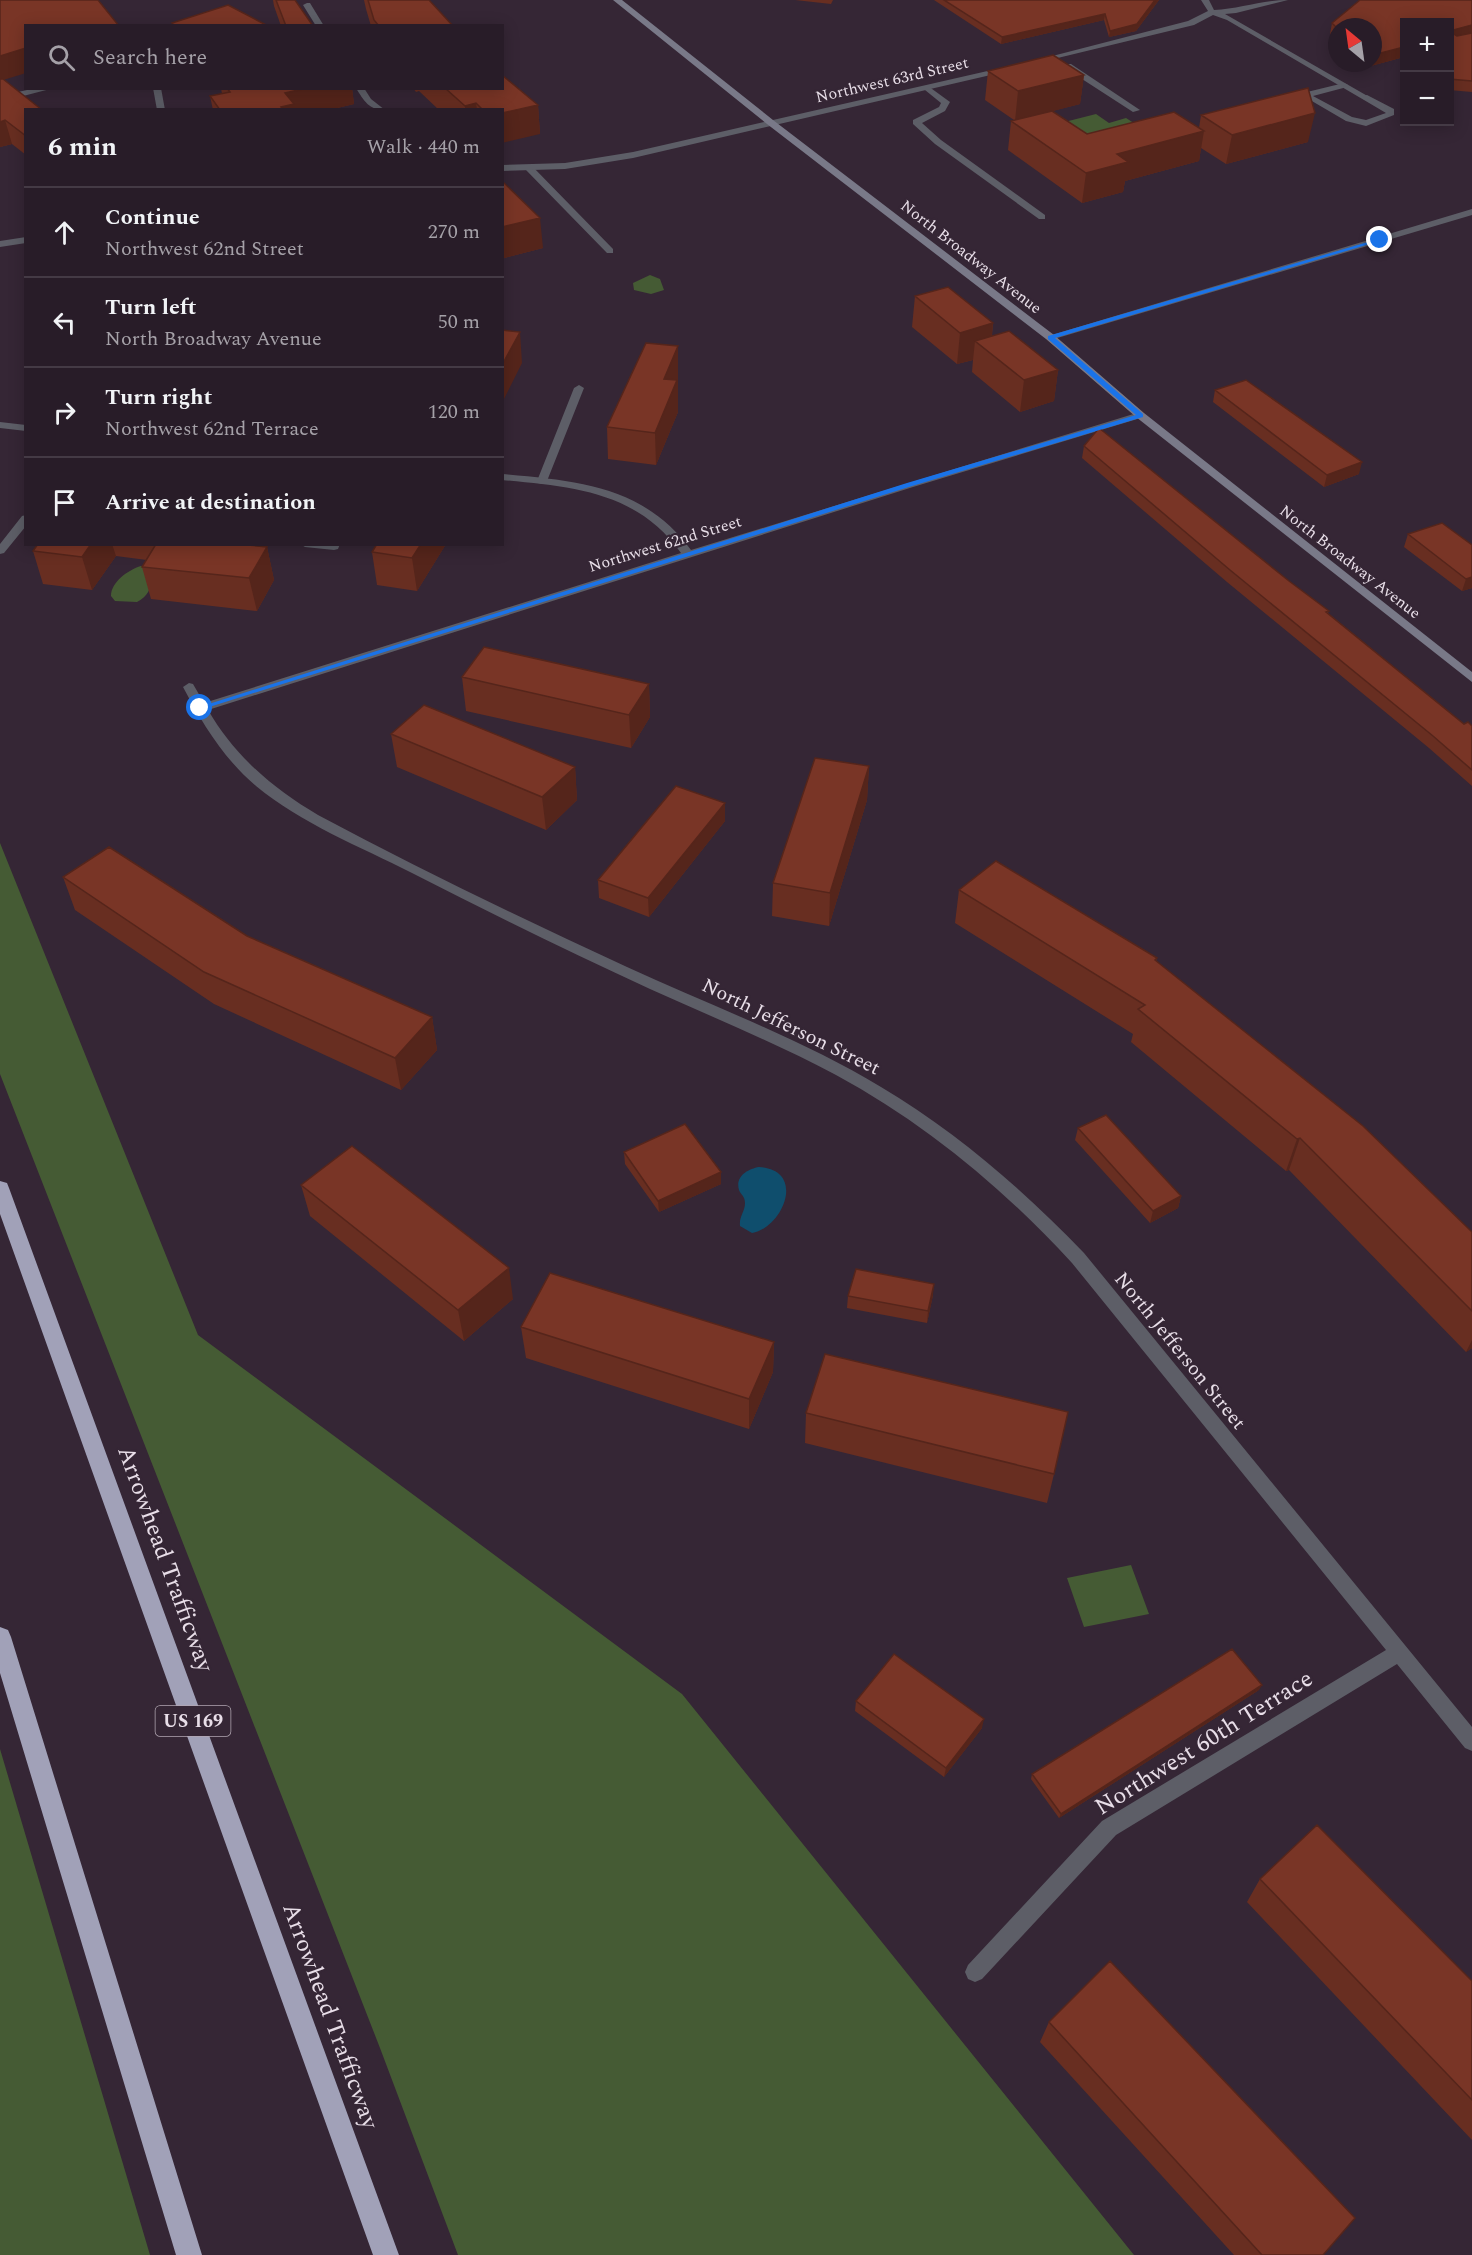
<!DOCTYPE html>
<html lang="en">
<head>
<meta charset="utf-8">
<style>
	:root { --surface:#281c28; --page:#342934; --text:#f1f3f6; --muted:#a5a1a8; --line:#443a45 }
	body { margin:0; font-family:Spectral,serif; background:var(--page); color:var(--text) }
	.controls { position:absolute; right:18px; top:18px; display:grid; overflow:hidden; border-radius:0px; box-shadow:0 3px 15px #0003 }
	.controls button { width:54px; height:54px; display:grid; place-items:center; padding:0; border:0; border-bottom:2px solid var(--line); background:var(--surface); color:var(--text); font:30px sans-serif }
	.compass { position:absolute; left:1328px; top:18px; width:54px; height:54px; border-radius:50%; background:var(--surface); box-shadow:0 3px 15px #0003; rotate:331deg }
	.stop { position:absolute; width:18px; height:18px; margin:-14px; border:4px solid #1a73e8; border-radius:50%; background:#fff }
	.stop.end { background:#1a73e8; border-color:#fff; box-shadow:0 2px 6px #0008 }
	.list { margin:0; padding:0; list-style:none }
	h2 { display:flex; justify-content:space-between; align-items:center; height:78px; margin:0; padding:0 24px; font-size:26px }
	h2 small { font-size:20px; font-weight:400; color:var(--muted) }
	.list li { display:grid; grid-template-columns:39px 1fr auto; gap:18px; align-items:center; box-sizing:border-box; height:90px; padding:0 24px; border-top:2px solid var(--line) }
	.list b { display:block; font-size:22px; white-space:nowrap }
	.list p { margin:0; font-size:20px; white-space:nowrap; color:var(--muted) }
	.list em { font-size:20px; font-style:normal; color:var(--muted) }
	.icon { flex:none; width:33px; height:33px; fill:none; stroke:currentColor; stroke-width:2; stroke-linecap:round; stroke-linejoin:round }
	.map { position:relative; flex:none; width:1472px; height:2255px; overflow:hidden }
	.search { position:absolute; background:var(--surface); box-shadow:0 3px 15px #0003; left:24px; top:24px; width:480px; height:66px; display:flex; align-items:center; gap:15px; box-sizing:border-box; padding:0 21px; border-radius:0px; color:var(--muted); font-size:22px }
	.panel { position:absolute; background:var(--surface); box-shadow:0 3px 15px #0003; left:24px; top:108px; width:480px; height:438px; border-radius:0px }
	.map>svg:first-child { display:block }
</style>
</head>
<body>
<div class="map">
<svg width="1472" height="2255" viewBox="0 0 1472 2255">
	<rect width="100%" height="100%" fill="#352635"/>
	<path fill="#455b34" d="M 1096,114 L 1109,123 L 1126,118 L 1140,127 L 1079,143 L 1041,128 Z
		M 650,275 L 660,279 L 664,290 L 651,294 L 634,290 L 633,283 Z
		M 141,566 L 150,567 C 152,581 153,594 137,602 L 115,601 L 111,596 C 111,582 128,570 141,566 Z
		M 0,843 L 198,1335 L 682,1694 L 1134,2255 L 458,2255 L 380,2048 L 0,1074 Z
		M 1131,1565 L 1149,1614 L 1084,1627 L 1067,1578 Z
		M 0,1749 L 150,2255 L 0,2255 Z"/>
	<path fill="#0f4e6d" d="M 759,1167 C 807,1170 783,1228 752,1233 L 740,1226 C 739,1216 745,1212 745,1203 C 745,1196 741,1195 739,1190 C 735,1176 748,1169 759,1167 Z"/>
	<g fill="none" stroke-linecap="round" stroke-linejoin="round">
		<path fill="#5d5e67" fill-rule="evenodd" d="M 307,3 L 310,3 L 324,26 L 316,26 L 303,5 Z
			M 1065,64 L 1071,64 L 1140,110 L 1133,112 L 1065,68 Z
			M 1344,83 L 1348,85 L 1347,87 L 1313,96 L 1352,117 L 1366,120 L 1386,113 L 1364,100 L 1364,96 L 1367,95 L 1394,109 L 1394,115 L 1366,126 L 1346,121 L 1305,97 L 1307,92 Z
			M 928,86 L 950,102 L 945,111 L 922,123 L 941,140 L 1045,215 L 1045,219 L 1039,219 L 935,144 L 913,124 L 913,120 L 939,107 L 941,103 L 925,90 L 924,88 Z
			M 36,88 L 54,88 L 0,102 L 0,96 Z
			M 153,88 L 161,88 L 165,110 L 157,110 Z
			M 356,88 L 364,88 L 371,99 L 385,110 C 369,110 364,101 356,88 Z
			M 526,166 L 532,166 L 613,249 L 613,253 L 607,253 L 526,170 Z
			M 579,385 L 584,388 L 547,481 L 542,484 L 538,483 L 537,481 L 574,388 Z
			M 26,515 L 26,526 L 4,553 L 0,554 L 0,544 L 22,516 Z
			M 300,544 L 340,544 L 338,549 L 334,550 L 305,547 Z"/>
		<path fill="#5d5e67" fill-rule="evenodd" d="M 1201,0 L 1209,0 L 1214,10 C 1239,9 1263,0 1288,0 L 1236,13 L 1225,14 L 1371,98 L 1364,100 L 1227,20 L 1213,15 L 1194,25 L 1037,63 L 1033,61 L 1188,21 L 1208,11 Z
			M 1005,67 L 1008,67 L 1008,71 L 633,158 L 565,169 L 502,171 L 502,165 L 565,163 L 633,152 Z
			M 1472,209 L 1472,215 L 1054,339 L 1045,337 Z
			M 26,237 L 26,243 L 0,247 L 0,241 Z
			M 1140,412 L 1145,415 L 1144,417 L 913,487 L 208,710 C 235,756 272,788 318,815 C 419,869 523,919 627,967 C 712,1006 801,1039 881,1087 C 957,1132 1023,1190 1084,1253 L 1472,1727 L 1472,1751 L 1465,1748 L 1397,1664 L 1116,1835 L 982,1979 L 975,1982 L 968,1979 L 965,1972 L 968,1965 L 1102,1821 L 1386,1650 L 1072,1263 C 1003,1188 926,1124 836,1075 C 776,1043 712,1017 650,989 C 569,952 490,913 412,873 C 359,846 302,824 256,786 C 224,759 202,723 183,687 L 189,683 L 193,684 L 204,703 L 681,553 C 637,491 572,487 502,480 L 502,474 C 577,481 643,485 691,550 Z
			M 0,422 L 26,425 L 26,431 L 0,428 Z"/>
		<path fill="#797988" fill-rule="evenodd" d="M 613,0 L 622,0 L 773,120 L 1054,335 L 1144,413 L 1472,672 L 1472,682 L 1136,417 L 1046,339 L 767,124 Z"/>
		<path fill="#a1a1b8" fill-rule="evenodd" d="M 0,1181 L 7,1183 L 9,1188 L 399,2255 L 373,2255 L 0,1214 Z
			M 0,1627 L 8,1630 L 11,1637 L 202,2255 L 176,2255 L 0,1673 Z"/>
	</g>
	<path fill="#682e21" d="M 0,0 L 26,26 L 3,80 L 26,110 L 26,155 L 12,144 L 0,147 Z
		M 273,0 L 295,0 L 313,26 L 281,26 L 274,6 Z
		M 364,0 L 429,0 L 453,26 L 371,26 L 366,9 Z
		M 795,0 L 833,0 L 831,4 Z
		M 934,0 L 1159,0 L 1136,31 L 1109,37 L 1104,20 L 1001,44 Z
		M 1472,0 L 1472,92 L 1449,90 L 1449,22 L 1404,22 L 1404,57 L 1367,67 L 1363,63 L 1373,63 L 1373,27 L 1337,27 L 1337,40 L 1330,34 L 1332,23 Z
		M 988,71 L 1084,75 L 1080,104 L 1052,111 L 1087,134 L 1199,128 L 1201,115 L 1308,142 L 1226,164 L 1201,148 L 1199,161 L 1125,181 L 1123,192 L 1082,203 L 1008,150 L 1011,121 L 1014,120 L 985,100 Z
		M 221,88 L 352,88 L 354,104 L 329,110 L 213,110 L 210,96 L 222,94 Z
		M 413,88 L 502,88 L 538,105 L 540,134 L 502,110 L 439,110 L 419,91 L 416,92 Z
		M 502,182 L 543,248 L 504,258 L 502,256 Z
		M 915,296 L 993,323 L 992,336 L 1058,370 L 1054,401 L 1020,412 L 972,372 L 973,360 L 957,364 L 912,327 Z
		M 678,346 L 678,412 L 656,465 L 608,459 L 607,427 Z
		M 1215,390 L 1359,474 L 1324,487 L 1213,402 Z
		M 1084,446 L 1289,581 L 1329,611 L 1328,613 L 1464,724 L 1472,726 L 1472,786 L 1429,748 L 1227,582 L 1082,458 Z
		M 1442,523 L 1472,588 L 1462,591 L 1404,547 L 1408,534 Z
		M 38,544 L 238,544 L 267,547 L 274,580 L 257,611 L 151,599 L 142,567 L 147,560 L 116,556 L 92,590 L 43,584 L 33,551 Z
		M 377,544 L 446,544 L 417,591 L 377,585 L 372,552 Z
		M 462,677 L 649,684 L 650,717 L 631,748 L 466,711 Z
		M 391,734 L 575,767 L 577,800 L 546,830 L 397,767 Z
		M 869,766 L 867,800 L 829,926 L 772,916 L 773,883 Z
		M 725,803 L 725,821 L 649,917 L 599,898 L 598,880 Z
		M 63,877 L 247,936 L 432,1017 L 437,1050 L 401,1090 L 214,1004 L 75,910 Z
		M 959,890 L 1157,958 L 1156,962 L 1472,1232 L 1472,1348 L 1466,1352 L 1289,1170 L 1286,1171 L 1131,1042 L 1133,1034 L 955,923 Z
		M 1078,1128 L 1181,1196 L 1178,1208 L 1150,1223 L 1075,1140 Z
		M 624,1152 L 721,1184 L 659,1212 L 625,1164 Z
		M 301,1185 L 513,1299 L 464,1341 L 310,1216 Z
		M 933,1295 L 927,1323 L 847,1308 L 848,1296 Z
		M 521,1327 L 774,1342 L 773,1372 L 749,1429 L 526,1358 Z
		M 806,1413 L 1054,1474 L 1047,1503 L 805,1443 Z
		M 1259,1690 L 1059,1818 L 1031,1779 L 1032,1774 Z
		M 856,1701 L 982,1728 L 944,1777 L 855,1711 Z
		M 1260,1879 L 1472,1981 L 1472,2140 L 1247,1902 Z
		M 1049,2022 L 1323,2255 L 1234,2255 L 1040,2042 Z"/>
	<path fill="#55251b" d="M 1155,0 L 1159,0 L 1136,31 L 1109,37 L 1110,31 Z
		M 1105,14 L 1104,20 L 1001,44 L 1002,37 Z
		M 1472,25 L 1472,35 L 1450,41 L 1453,30 Z
		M 1404,47 L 1404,57 L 1367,67 L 1368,63 L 1373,63 L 1373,55 Z
		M 26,48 L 26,73 L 0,81 L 0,56 Z
		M 1084,75 L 1080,104 L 1015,121 L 1018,91 Z
		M 307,88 L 352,88 L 354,104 L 329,110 L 281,110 L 281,107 L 285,93 Z
		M 476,103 L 477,110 L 465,110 L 465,106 Z
		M 538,105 L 540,134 L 502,143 L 502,113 Z
		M 1315,113 L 1308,142 L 1226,164 L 1232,135 Z
		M 5,120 L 12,144 L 0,147 L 0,122 Z
		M 1204,131 L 1199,161 L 1125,181 L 1123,192 L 1082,203 L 1086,173 L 1117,154 Z
		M 540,218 L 543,248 L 504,258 L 502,227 Z
		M 993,323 L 990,353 L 975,341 L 973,360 L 957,364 L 960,333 Z
		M 520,332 L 522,363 L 502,403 L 502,365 Z
		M 678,346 L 678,412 L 656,465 L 655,433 L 664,379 Z
		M 1058,370 L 1054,401 L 1020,412 L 1024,380 Z
		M 1362,462 L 1359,474 L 1324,487 L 1327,475 Z
		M 91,544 L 112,544 L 116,556 L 92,590 L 82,557 Z
		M 421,544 L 446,544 L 417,591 L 412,558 Z
		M 267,547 L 274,580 L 257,611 L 249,578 Z
		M 1472,577 L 1472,588 L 1462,591 L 1466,579 Z
		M 649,684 L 650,717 L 631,748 L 629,715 Z
		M 869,766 L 867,800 L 829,926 L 830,893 Z
		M 575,767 L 577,800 L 546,830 L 542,797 Z
		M 725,803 L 725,821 L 649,917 L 648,898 Z
		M 432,1017 L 437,1050 L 401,1090 L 395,1058 Z
		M 1300,1138 L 1289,1170 L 1286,1171 L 1297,1139 Z
		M 721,1172 L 721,1184 L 659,1212 L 658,1201 Z
		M 1181,1196 L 1178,1208 L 1150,1223 L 1153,1211 Z
		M 509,1268 L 513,1299 L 464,1341 L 458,1310 Z
		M 934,1284 L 933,1295 L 927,1323 L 928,1311 Z
		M 1472,1340 L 1472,1348 L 1466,1352 Z
		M 774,1342 L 773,1372 L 749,1429 L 749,1399 Z
		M 1262,1685 L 1259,1690 L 1059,1818 L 1061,1814 Z
		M 984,1719 L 982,1728 L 944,1777 L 946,1768 Z"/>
	<path fill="#793526" stroke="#55251b" stroke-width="1.5" d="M 0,0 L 98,0 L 119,26 L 26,26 L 26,48 L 0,56 Z
		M 276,0 L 295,0 L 313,26 L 286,26 Z
		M 368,0 L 429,0 L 453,26 L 379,26 L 374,20 Z
		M 944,0 L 1155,0 L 1137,24 L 1110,31 L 1105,14 L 1002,37 Z
		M 1360,0 L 1472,0 L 1472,25 L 1453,30 L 1452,33 L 1457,36 L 1472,33 L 1472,81 L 1449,79 L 1449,22 L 1404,22 L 1404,47 L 1373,55 L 1373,27 L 1337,28 L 1332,23 Z
		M 228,5 L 268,26 L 176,26 L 172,23 Z
		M 1053,55 L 1084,75 L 1018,91 L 988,71 Z
		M 502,75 L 538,105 L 502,113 L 502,110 L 483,110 L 476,103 L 465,106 L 445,88 L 502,88 Z
		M 0,79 L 3,79 L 42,110 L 26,110 L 26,136 L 5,120 L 0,122 Z
		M 227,88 L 307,88 L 285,93 L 294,104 L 281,107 L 283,110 L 220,110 L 210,96 L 230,92 Z
		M 1308,88 L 1315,113 L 1232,135 L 1201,115 Z
		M 1052,111 L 1087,134 L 1174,112 L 1204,131 L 1117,154 L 1128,162 L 1086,173 L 1011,121 Z
		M 503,182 L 540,218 L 502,227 Z
		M 948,287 L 993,323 L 960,333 L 915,296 Z
		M 502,330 L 520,332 L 502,365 Z
		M 1009,331 L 1058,370 L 1024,380 L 975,341 Z
		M 646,343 L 678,346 L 664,379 L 677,380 L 655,433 L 607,427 Z
		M 1246,380 L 1362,462 L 1327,475 L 1215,390 Z
		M 1099,428 L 1289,581 L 1329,611 L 1326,612 L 1464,724 L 1468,722 L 1472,726 L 1472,770 L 1433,736 L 1230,570 L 1084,446 Z
		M 1442,523 L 1472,545 L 1472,577 L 1466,579 L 1408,534 Z
		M 38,544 L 91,544 L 82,557 L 33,551 Z
		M 156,544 L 238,544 L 267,547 L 249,578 L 142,567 Z
		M 377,544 L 421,544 L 412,558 L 372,552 Z
		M 484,647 L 649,684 L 629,715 L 462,677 Z
		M 424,705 L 575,767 L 542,797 L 391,734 Z
		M 815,758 L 869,766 L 830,893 L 773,883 Z
		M 676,786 L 725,803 L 648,898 L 598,880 Z
		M 109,847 L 247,936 L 432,1017 L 395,1058 L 204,972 L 63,877 Z
		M 996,861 L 1157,958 L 1155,960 L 1363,1126 L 1472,1232 L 1472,1311 L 1300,1138 L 1297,1139 L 1138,1009 L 1145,1005 L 959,890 Z
		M 1106,1115 L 1181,1196 L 1153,1211 L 1078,1128 Z
		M 685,1124 L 721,1172 L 658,1201 L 624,1152 Z
		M 352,1146 L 509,1268 L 458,1310 L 301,1185 Z
		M 856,1269 L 934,1284 L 928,1311 L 848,1296 Z
		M 550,1273 L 774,1342 L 749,1399 L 521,1327 Z
		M 825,1354 L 1068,1412 L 1054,1474 L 806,1413 Z
		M 1232,1649 L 1262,1685 L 1061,1814 L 1032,1774 Z
		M 894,1654 L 984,1719 L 946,1768 L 856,1701 Z
		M 1317,1825 L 1472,1981 L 1472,2100 L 1260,1879 Z
		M 1110,1961 L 1355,2218 L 1323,2255 L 1262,2255 L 1049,2022 Z"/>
	<path fill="#1a73e8" d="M 1378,239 L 1383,240 L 1055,338 L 1143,414 L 1143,417 L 912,486 L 203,709 L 196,708 L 907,483 L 1136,415 L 1048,339 L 1048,336 Z"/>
	<g text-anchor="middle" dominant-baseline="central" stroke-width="4.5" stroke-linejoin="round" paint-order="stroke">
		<g font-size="16" fill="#e8dee8" stroke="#352635">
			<text transform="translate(892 80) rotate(-13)">Northwest 63rd Street</text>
			<text transform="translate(971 257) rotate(38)">North Broadway Avenue</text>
			<text transform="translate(665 544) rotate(-17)">Northwest 62nd Street</text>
			<text transform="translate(1350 562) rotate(38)">North Broadway Avenue</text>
		</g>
		<rect fill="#352635" stroke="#b2a7b2" stroke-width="1.5" x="155.5" y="1706" width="75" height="30" rx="4.5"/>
		<g font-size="18" font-weight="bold" fill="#e8dee8">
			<text x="193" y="1721">US 169</text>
		</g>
		<g font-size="20" fill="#e8dee8" stroke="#352635">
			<text transform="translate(791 1027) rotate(26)">North Jefferson Street</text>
			<text transform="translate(1180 1351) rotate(51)">North Jefferson Street</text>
		</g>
		<g font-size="24" fill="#e8dee8" stroke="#352635">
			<text transform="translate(165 1559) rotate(70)">Arrowhead Trafficway</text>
			<text transform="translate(1204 1743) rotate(-32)">Northwest 60th Terrace</text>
			<text transform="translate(330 2016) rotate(70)">Arrowhead Trafficway</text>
		</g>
	</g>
</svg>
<div class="controls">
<button>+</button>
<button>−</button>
</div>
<svg class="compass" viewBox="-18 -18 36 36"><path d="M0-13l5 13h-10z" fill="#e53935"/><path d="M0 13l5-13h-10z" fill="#a5a1a8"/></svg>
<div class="stop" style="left:200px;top:708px"></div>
<div class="stop end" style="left:1380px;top:240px"></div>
<div class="search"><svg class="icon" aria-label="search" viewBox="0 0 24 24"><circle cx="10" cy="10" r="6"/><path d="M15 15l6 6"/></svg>Search here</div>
<section class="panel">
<h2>6 min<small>Walk · 440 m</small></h2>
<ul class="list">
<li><svg class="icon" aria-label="ahead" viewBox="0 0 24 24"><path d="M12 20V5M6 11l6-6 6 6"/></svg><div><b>Continue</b><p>Northwest 62nd Street</p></div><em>270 m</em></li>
<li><svg class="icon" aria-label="left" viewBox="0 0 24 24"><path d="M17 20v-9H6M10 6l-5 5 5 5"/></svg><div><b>Turn left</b><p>North Broadway Avenue</p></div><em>50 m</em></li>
<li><svg class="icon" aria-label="right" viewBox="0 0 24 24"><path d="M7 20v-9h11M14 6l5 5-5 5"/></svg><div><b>Turn right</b><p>Northwest 62nd Terrace</p></div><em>120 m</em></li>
<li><svg class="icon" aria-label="arrive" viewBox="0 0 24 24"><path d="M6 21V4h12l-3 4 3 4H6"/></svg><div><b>Arrive at destination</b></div></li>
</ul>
</section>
</div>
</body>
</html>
